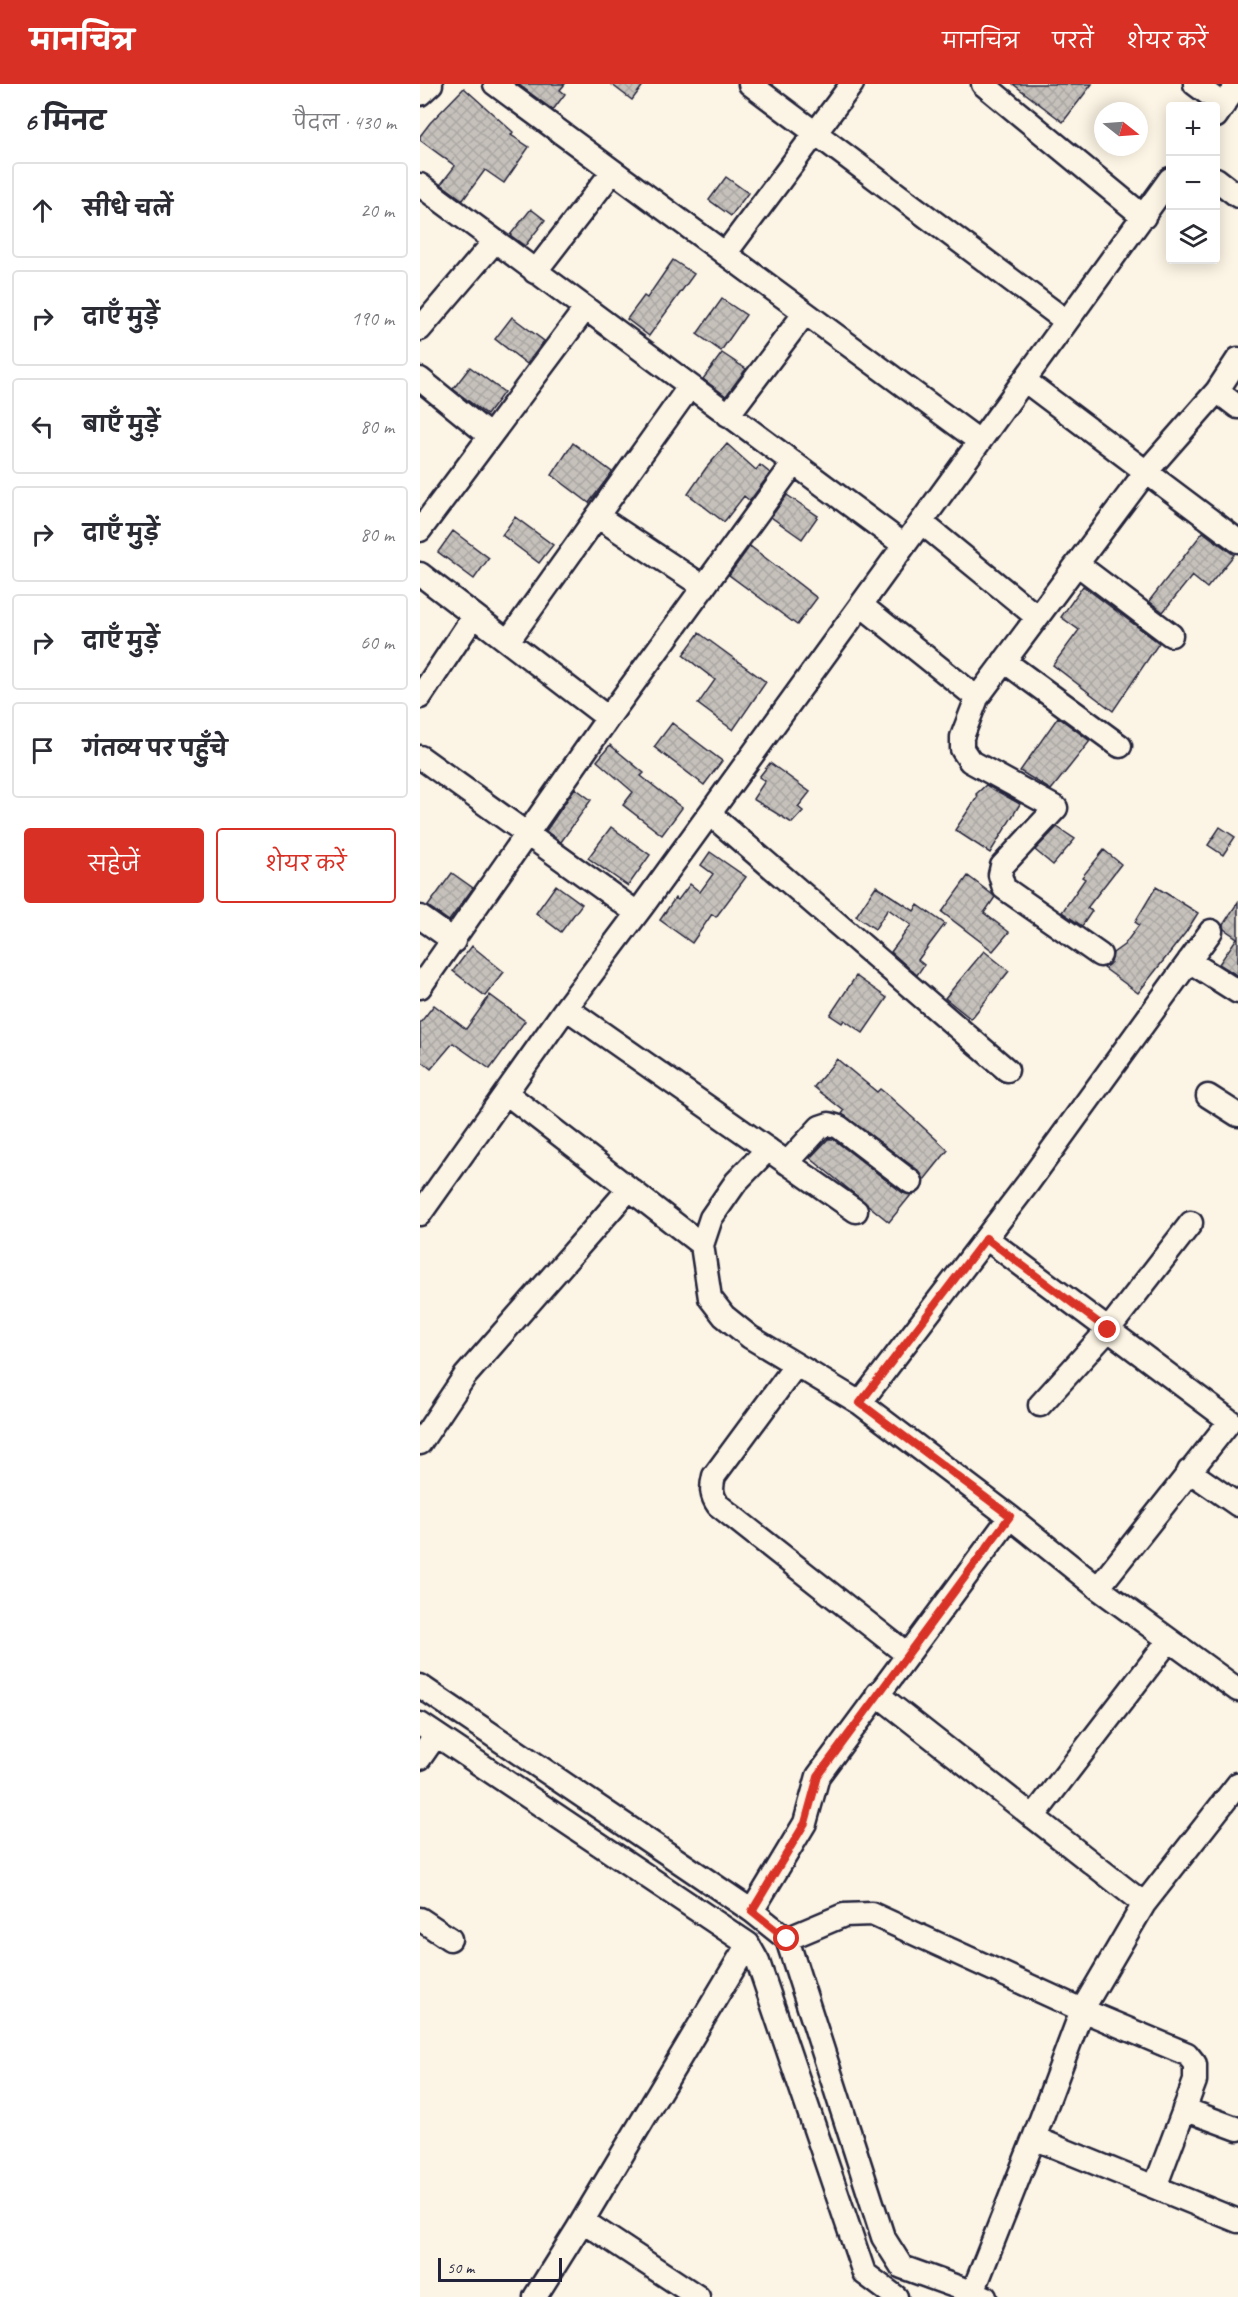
<!DOCTYPE html>
<html lang="hi">
<head>
<meta charset="utf-8">
<style>
	:root { --surface:#fff; --page:#f7f7f7; --text:#2b2b33; --muted:#7c7c81; --line:#e1e1e2; --accent:#d93025 }
	body { margin:0; font-family:Caveat,"Playpen Sans Deva",sans-serif; background:var(--page); color:var(--text) }
	.controls { position:absolute; right:18px; top:18px; display:grid; overflow:hidden; border-radius:6px; box-shadow:0 3px 15px #0003 }
	.controls button { width:54px; height:54px; display:grid; place-items:center; padding:0; border:0; border-bottom:2px solid var(--line); background:var(--surface); color:var(--text); font:30px sans-serif }
	.compass { position:absolute; left:674px; top:18px; width:54px; height:54px; border-radius:50%; background:var(--surface); box-shadow:0 3px 15px #0003; rotate:107deg }
	.scale { position:absolute; left:18px; bottom:15px; width:124px; box-sizing:border-box; padding-left:6px; border:3px solid #22223b; border-top:0; font-size:16px; line-height:21px; white-space:nowrap; color:#22223b; -webkit-text-stroke:4px #fcf5e5; paint-order:stroke }
	.stop { position:absolute; width:18px; height:18px; margin:-14px; border:4px solid #d93025; border-radius:50%; background:#fff }
	.stop.end { background:#d93025; border-color:#fff; box-shadow:0 2px 6px #0008 }
	.list { margin:0; padding:0; list-style:none }
	h2 { display:flex; justify-content:space-between; align-items:center; height:78px; margin:0; padding:0 24px; font-size:26px }
	h2 small { font-size:20px; font-weight:400; color:var(--muted) }
	.list li { display:grid; grid-template-columns:39px 1fr auto; gap:18px; align-items:center; box-sizing:border-box; height:96px; margin:0 12px 12px; padding:0 12px; border:2px solid var(--line); border-radius:6px }
	.list b { display:block; font-size:22px; white-space:nowrap }
	.list em { font-size:20px; font-style:normal; color:var(--muted) }
	.actions { display:flex; gap:12px; padding:18px 24px }
	.actions a { flex:1; padding:14px 0; border:2px solid var(--accent); border-radius:6px; text-align:center; font-size:21px; color:var(--accent) }
	.actions .main { background:var(--accent); color:#fff }
	.icon { flex:none; width:33px; height:33px; fill:none; stroke:currentColor; stroke-width:2; stroke-linecap:round; stroke-linejoin:round }
	.map { position:relative; flex:none; width:818px; height:2213px; overflow:hidden }
	header { display:flex; align-items:center; gap:36px; box-sizing:border-box; height:84px; padding:0 30px; background:var(--accent); color:#fff }
	header strong { font-size:28px }
	nav { display:flex; gap:33px; margin-inline-start:auto; font-size:21px }
	main { display:flex }
	aside { flex:1; background:var(--surface) }
	.map>svg:first-child { display:block }
</style>
</head>
<body>
<header>
<strong>मानचित्र</strong>
<nav><a>मानचित्र</a><a>परतें</a><a>शेयर करें</a></nav>
</header>
<main>
<aside>
<h2>6 मिनट<small>पैदल · 430 m</small></h2>
<ul class="list">
<li><svg class="icon" aria-label="ahead" viewBox="0 0 24 24"><path d="M12 20V5M6 11l6-6 6 6"/></svg><div><b>सीधे चलें</b></div><em>20 m</em></li>
<li><svg class="icon" aria-label="right" viewBox="0 0 24 24"><path d="M7 20v-9h11M14 6l5 5-5 5"/></svg><div><b>दाएँ मुड़ें</b></div><em>190 m</em></li>
<li><svg class="icon" aria-label="left" viewBox="0 0 24 24"><path d="M17 20v-9H6M10 6l-5 5 5 5"/></svg><div><b>बाएँ मुड़ें</b></div><em>80 m</em></li>
<li><svg class="icon" aria-label="right" viewBox="0 0 24 24"><path d="M7 20v-9h11M14 6l5 5-5 5"/></svg><div><b>दाएँ मुड़ें</b></div><em>80 m</em></li>
<li><svg class="icon" aria-label="right" viewBox="0 0 24 24"><path d="M7 20v-9h11M14 6l5 5-5 5"/></svg><div><b>दाएँ मुड़ें</b></div><em>60 m</em></li>
<li><svg class="icon" aria-label="arrive" viewBox="0 0 24 24"><path d="M6 21V4h12l-3 4 3 4H6"/></svg><div><b>गंतव्य पर पहुँचे</b></div></li>
</ul>
<div class="actions"><a class="main">सहेजें</a><a>शेयर करें</a></div>
</aside>
<div class="map">
<svg width="818" height="2213" viewBox="0 0 818 2213">
	<defs>
		<pattern id="building-cross-hatch" width="8" height="8" patternUnits="userSpaceOnUse" patternTransform="scale(1.5)"><rect width="8" height="8" fill="#c6c1bb"/><path d="M0 0l8 8M0 8l8-8" fill="none" stroke="#aaa6a2"/></pattern>
	</defs>
	<rect width="100%" height="100%" fill="#fcf5e5"/>
	<filter id="ink" filterUnits="userSpaceOnUse"><feTurbulence type="fractalNoise" baseFrequency=".0167" numOctaves="2"/><feDisplacementMap in="SourceGraphic" scale="12" xChannelSelector="R" yChannelSelector="G"/><feConvolveMatrix kernelMatrix="1 2 1 2 8 2 1 2 1" color-interpolation-filters="sRGB"/></filter>
	<g filter="url(#ink)">
		<path fill="url(#building-cross-hatch)" stroke="#22223b" stroke-width="1.5" d="M 98,0 L 145,0 L 140,6 L 145,10 L 133,26 Z
			M 191,0 L 224,0 L 212,16 Z
			M 593,0 L 672,0 L 643,38 Z
			M 44,4 L 93,48 L 91,51 L 109,63 L 84,99 L 65,86 L 43,116 L 21,100 L 35,82 L 0,56 L 0,52 L 10,39 Z
			M 306,93 L 328,109 L 311,132 L 289,116 Z
			M 111,125 L 125,136 L 105,162 L 90,151 Z
			M 253,176 L 274,190 L 229,252 L 207,235 L 224,212 L 227,214 Z
			M 302,215 L 326,231 L 301,267 L 277,250 Z
			M 92,233 L 124,257 L 107,280 L 75,255 Z
			M 302,269 L 326,285 L 306,312 L 283,295 Z
			M 50,283 L 84,308 L 67,331 L 33,305 Z
			M 153,359 L 192,388 L 169,419 L 132,391 Z
			M 307,360 L 336,386 L 340,381 L 350,389 L 330,417 L 324,412 L 304,438 L 268,410 L 286,384 Z
			M 367,411 L 398,432 L 382,455 L 351,433 Z
			M 95,433 L 133,461 L 119,479 L 82,451 Z
			M 33,447 L 69,474 L 54,495 L 18,468 Z
			M 783,448 L 814,471 L 787,504 L 772,492 L 743,528 L 729,517 Z
			M 330,462 L 397,514 L 377,541 L 309,491 Z
			M 663,502 L 739,559 L 693,627 L 633,581 L 659,546 L 641,533 Z
			M 279,549 L 346,598 L 313,646 L 278,620 L 295,596 L 263,571 Z
			M 638,633 L 670,657 L 631,706 L 600,687 Z
			M 252,639 L 302,677 L 284,701 L 234,663 Z
			M 190,661 L 224,689 L 221,692 L 262,724 L 242,751 L 203,721 L 213,708 L 177,677 Z
			M 350,679 L 390,708 L 378,723 L 383,727 L 372,739 L 333,715 L 345,697 L 339,693 Z
			M 566,701 L 600,720 L 570,769 L 535,746 L 558,712 L 556,710 Z
			M 155,704 L 171,716 L 141,758 L 126,747 Z
			M 191,743 L 230,771 L 208,802 L 168,774 Z
			M 637,743 L 655,755 L 633,781 L 615,766 Z
			M 800,743 L 815,753 L 803,771 L 788,761 Z
			M 684,766 L 701,780 L 667,824 L 672,827 L 662,842 L 642,828 L 665,795 L 662,793 Z
			M 290,768 L 326,793 L 296,833 L 292,830 L 272,859 L 240,836 L 255,814 L 258,816 L 270,800 L 280,808 L 293,790 L 281,781 Z
			M 32,789 L 53,804 L 29,837 L 8,822 Z
			M 548,792 L 573,811 L 575,813 L 564,829 L 589,848 L 573,867 L 522,828 Z
			M 136,801 L 162,820 L 141,848 L 116,829 Z
			M 456,802 L 494,827 L 498,821 L 525,840 L 498,876 L 504,881 L 497,891 L 471,868 L 491,841 L 468,825 L 455,845 L 436,832 Z
			M 736,803 L 778,829 L 766,848 L 718,909 L 684,884 L 691,878 L 693,869 L 704,861 L 719,841 L 715,838 Z
			M 818,818 L 818,892 L 799,880 L 817,854 L 804,845 L 803,841 Z
			M 52,862 L 84,888 L 65,912 L 33,887 Z
			M 564,867 L 589,887 L 551,935 L 525,914 Z
			M 436,892 L 467,914 L 443,949 L 424,936 L 422,939 L 410,931 Z
			M 70,911 L 105,937 L 70,985 L 33,959 L 11,985 L 0,976 L 0,939 L 14,921 L 46,945 Z
			M 417,975 L 457,1008 L 460,1005 L 470,1013 L 528,1066 L 504,1096 L 499,1087 L 422,1030 L 424,1027 L 394,1003 Z
			M 408,1055 L 413,1055 L 483,1109 L 491,1111 L 469,1138 L 390,1074 Z"/>
		<g fill="none" stroke-linecap="round" stroke-linejoin="round">
			<defs>
				<path id="minor" d="M 75,0 L 559,357
					M 330,0 L 646,237
					M 563,0 L 724,133
					M 775,0 L 803,21
					M 0,10 L 11,0
					M 796,32 L 818,0
					M 796,95 L 818,112
					M 0,101 L 484,461
					M 305,170 L 432,0
					M 115,188 L 193,87
					M 0,245 L 75,157
					M 0,295 L 70,352
					M 604,296 L 818,457
					M 797,307 L 818,323
					M 308,331 L 385,229
					M 177,432 L 284,503
					M 501,438 L 617,533
					M 0,446 L 165,225
					M 657,480 L 751,551
					M 0,490 L 188,634 L 374,379
					M 441,521 L 557,614 L 725,389 L 797,307 L 818,275
					M 88,557 L 270,302
					M 584,577 L 700,662
					M 0,613 L 54,532
					M 557,614 L 542,653 L 542,665 L 550,677 L 636,724 L 582,782 L 580,791 L 584,804 L 680,871
					M 0,673 L 217,829
					M 290,730 L 587,986
					M 0,833 L 34,857
					M 769,877 L 818,908
					M 0,903 L 188,634
					M 146,924 L 436,1127
					M 86,1009 L 282,1161
					M 788,1012 L 818,1031
					M 348,1065 L 316,1098 L 291,1134 L 282,1161 L 290,1214 L 304,1232 L 330,1253 L 440,1319 L 608,1099 L 791,847
					M 367,1079 L 400,1043 L 409,1040 L 419,1043 L 491,1098
					M 0,1130 L 146,924 L 224,820 L 750,95
					M 376,1281 L 294,1392 C 291,1404 291,1411 298,1421 L 488,1571
					M 440,1319 L 590,1433 L 678,1504 L 810,1337 L 566,1154
					M 620,1321 L 688,1246 L 771,1139
					M 0,1359 L 45,1292 L 209,1105
					M 769,1387 L 818,1421
					M 678,1504 L 818,1606
					M 0,1602 L 332,1827 L 367,1855 L 463,2153 L 482,2183 L 565,2213
					M 457,1610 L 724,1820
					M 0,1640 L 328,1860 L 338,1878 L 444,2189 L 476,2213
					M 0,1674 L 16,1651
					M 613,1733 L 749,1556
					M 332,1827 L 385,1739 L 398,1692 L 590,1433
					M 0,1835 L 30,1855
					M 367,1855 L 424,1831 L 452,1830 L 662,1926 L 767,1970 L 775,1980 L 775,1997 L 735,2103
					M 764,2025 L 818,2045
					M 614,2054 L 818,2137
					M 163,2137 L 278,2213
					M 115,2213 L 157,2146 L 328,1860
					M 551,2213 L 614,2054 L 662,1926 L 724,1820 L 818,1700"/>
			</defs>
			<use href="#minor" stroke="#22223b" stroke-width="27"/>
			<use href="#minor" stroke="#fcf5e5" stroke-width="22"/>
		</g>
	</g>
	<g fill="none" stroke-linecap="round" stroke-linejoin="round" filter="url(#ink)">
		<path stroke="#d93025" stroke-width="8" d="M 367,1855 L 332,1827 L 385,1739 L 398,1692 L 590,1432 L 440,1319 L 566,1154 L 688,1246"/>
	</g>
</svg>
<div class="controls">
<button>+</button>
<button>−</button>
<button><svg class="icon" aria-label="layers" viewBox="0 0 24 24"><path d="M12 4l9 5-9 5-9-5zM3 14l9 5 9-5"/></svg></button>
</div>
<svg class="compass" viewBox="-18 -18 36 36"><path d="M0-13l5 13h-10z" fill="#e53935"/><path d="M0 13l5-13h-10z" fill="#7c7c81"/></svg>
<div class="scale">50 m</div>
<div class="stop" style="left:367px;top:1855px"></div>
<div class="stop end" style="left:688px;top:1246px"></div>
</div>
</main>
</body>
</html>
